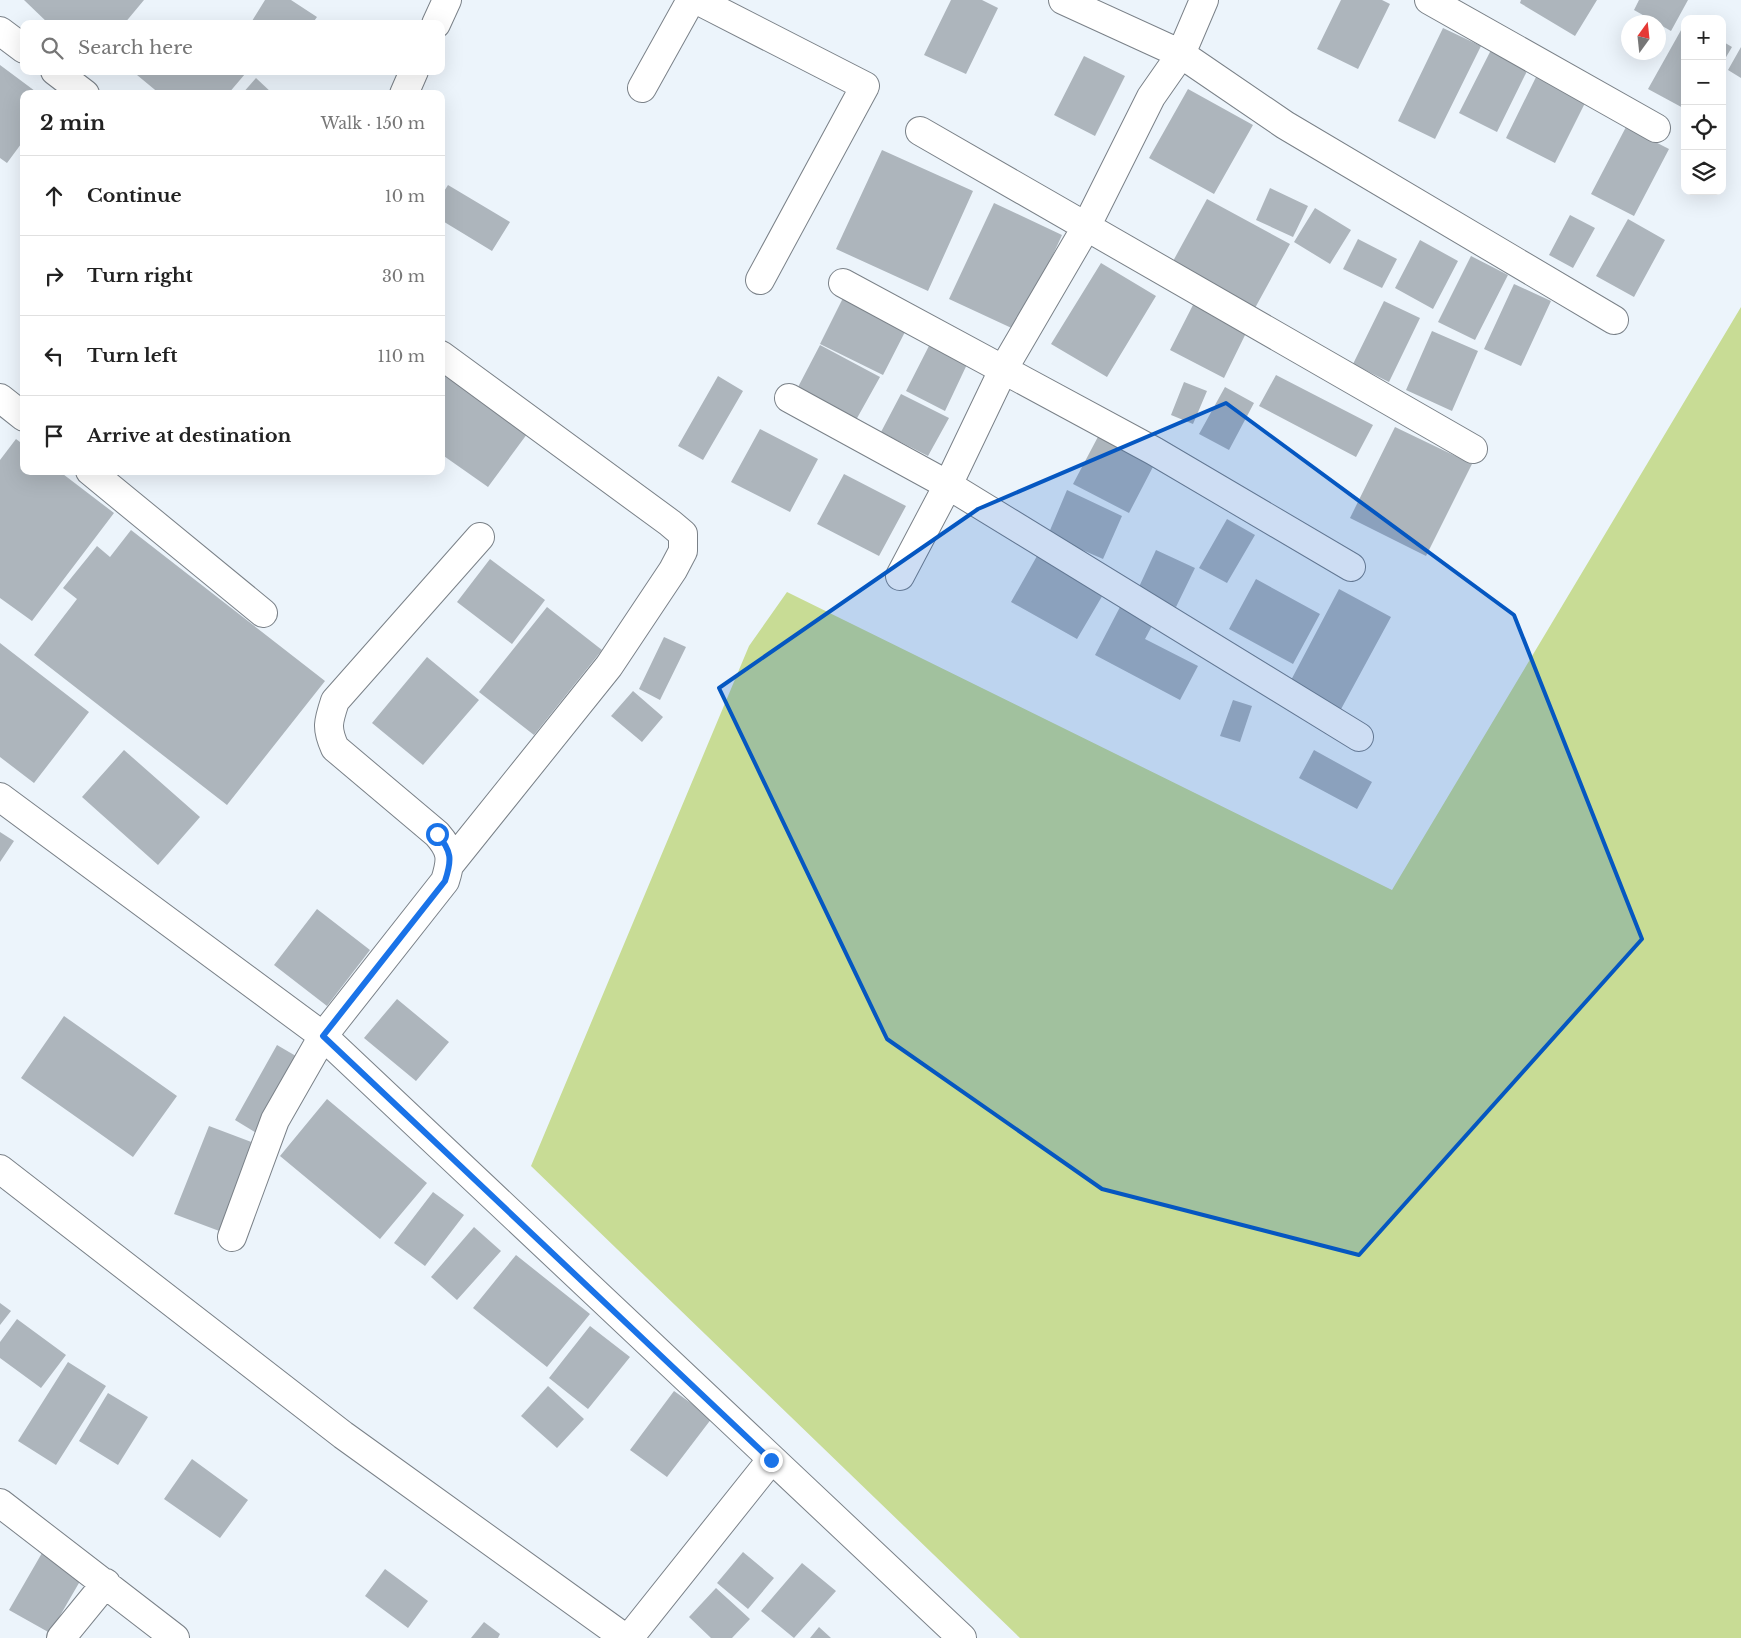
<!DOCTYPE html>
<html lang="en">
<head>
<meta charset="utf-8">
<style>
	:root { --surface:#fff; --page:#f2f2f2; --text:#222; --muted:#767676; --line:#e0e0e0 }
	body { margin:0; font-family:"Libre Baskerville",serif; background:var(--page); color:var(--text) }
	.controls { position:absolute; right:15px; top:15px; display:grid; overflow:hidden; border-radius:10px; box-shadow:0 5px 20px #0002 }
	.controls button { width:45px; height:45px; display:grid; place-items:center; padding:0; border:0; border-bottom:1px solid var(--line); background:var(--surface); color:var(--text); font:25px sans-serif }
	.compass { position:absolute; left:1621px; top:15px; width:45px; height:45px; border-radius:50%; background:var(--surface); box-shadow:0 5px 20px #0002; rotate:15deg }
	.stop { position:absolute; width:15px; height:15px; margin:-11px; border:4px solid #1a73e8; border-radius:50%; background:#fff }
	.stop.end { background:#1a73e8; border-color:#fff; box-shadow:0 1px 5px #0008 }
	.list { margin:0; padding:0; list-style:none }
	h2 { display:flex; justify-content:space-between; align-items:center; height:65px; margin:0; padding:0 20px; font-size:21px }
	h2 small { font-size:16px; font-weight:400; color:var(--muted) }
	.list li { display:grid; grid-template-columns:32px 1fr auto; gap:15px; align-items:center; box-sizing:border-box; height:80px; padding:0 20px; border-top:1px solid var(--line) }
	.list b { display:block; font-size:19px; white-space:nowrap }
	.list em { font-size:16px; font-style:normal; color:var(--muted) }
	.icon { flex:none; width:28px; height:28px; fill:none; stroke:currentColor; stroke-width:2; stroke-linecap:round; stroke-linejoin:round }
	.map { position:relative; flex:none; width:1741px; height:1638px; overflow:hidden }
	.search { position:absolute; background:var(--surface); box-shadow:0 5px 20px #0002; left:20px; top:20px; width:425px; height:55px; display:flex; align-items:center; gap:12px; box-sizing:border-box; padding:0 18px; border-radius:10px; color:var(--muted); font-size:19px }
	.panel { position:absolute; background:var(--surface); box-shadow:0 5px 20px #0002; left:20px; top:90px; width:425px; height:385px; border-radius:10px }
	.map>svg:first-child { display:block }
</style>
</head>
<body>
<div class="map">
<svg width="1741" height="1638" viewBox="0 0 1741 1638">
	<rect width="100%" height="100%" fill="#ecf4fb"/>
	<path fill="#c8dc95" d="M 1741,307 L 1741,1638 L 1020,1638 L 531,1166 L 749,646 L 787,592 L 1392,890 Z"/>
	<path fill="#adb5bc" d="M 24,0 L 144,0 L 124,24 L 49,24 Z
		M 265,0 L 291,0 L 317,17 L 312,24 L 257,24 L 252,21 Z
		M 951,0 L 982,0 L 998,8 L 966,74 L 924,55 Z
		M 1341,0 L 1382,0 L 1390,4 L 1358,69 L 1317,49 Z
		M 1521,0 L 1597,0 L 1575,36 L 1520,3 Z
		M 1639,0 L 1688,0 L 1671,31 L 1634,10 Z
		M 1685,23 L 1685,109 L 1648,89 Z
		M 1443,28 L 1481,46 L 1435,139 L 1398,121 Z
		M 1722,41 L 1732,47 L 1722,64 Z
		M 1741,47 L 1741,78 L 1728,70 Z
		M 1491,50 L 1528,69 L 1497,132 L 1459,113 Z
		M 1084,56 L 1125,76 L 1095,136 L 1054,115 Z
		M 0,65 L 39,94 L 24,94 L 24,140 L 7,163 L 0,158 Z
		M 140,71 L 242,71 L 245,74 L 228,94 L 160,94 L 137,75 Z
		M 1537,75 L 1587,99 L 1555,163 L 1506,138 Z
		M 256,78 L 273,94 L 242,94 Z
		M 1188,89 L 1253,125 L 1214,194 L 1149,158 Z
		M 1626,127 L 1669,149 L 1634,216 L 1591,194 Z
		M 882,150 L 973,191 L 928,291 L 836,249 Z
		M 448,185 L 510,222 L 492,251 L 441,220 L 441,196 Z
		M 1270,188 L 1308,206 L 1293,237 L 1256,220 Z
		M 1207,199 L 1290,244 L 1255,308 L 1172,263 Z
		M 994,203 L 1062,235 L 1018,331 L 949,299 Z
		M 1315,208 L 1351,230 L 1330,264 L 1294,242 Z
		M 1570,215 L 1595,228 L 1573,268 L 1549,255 Z
		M 1628,219 L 1665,240 L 1634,297 L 1596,276 Z
		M 1358,239 L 1397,259 L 1382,288 L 1343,269 Z
		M 1420,240 L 1458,261 L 1433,309 L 1395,288 Z
		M 1471,256 L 1508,275 L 1475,340 L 1438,322 Z
		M 1101,263 L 1156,296 L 1107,377 L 1051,344 Z
		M 1514,284 L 1551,301 L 1521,366 L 1484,349 Z
		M 844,296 L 907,328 L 883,375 L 820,344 Z
		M 1384,301 L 1420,318 L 1389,382 L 1353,364 Z
		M 1194,303 L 1248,329 L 1224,378 L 1170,350 Z
		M 1432,331 L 1478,351 L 1452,411 L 1406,390 Z
		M 932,340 L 970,358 L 945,411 L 906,391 Z
		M 820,345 L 880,377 L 856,420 L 797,389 Z
		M 441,366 L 530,430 L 488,487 L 441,454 Z
		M 1276,375 L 1373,425 L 1356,457 L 1259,406 Z
		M 718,376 L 743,391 L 703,460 L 678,446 Z
		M 1184,382 L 1207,391 L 1193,424 L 1171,415 Z
		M 1225,387 L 1254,403 L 1229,450 L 1199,434 Z
		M 901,394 L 949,418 L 928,456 L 881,432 Z
		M 1395,427 L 1472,464 L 1426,556 L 1350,518 Z
		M 760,429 L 818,459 L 790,512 L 731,482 Z
		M 1100,433 L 1155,463 L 1129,513 L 1073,484 Z
		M 16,439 L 24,445 L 24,471 L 59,471 L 114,513 L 32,621 L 0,598 L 0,460 Z
		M 844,474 L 906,506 L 879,556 L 817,524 Z
		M 1067,490 L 1122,516 L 1103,559 L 1048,535 Z
		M 1227,519 L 1255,535 L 1227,583 L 1199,568 Z
		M 131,530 L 325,681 L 227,805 L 34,655 L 77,599 L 63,588 L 97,546 L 110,557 Z
		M 1156,550 L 1195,568 L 1176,607 L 1138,589 Z
		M 1037,556 L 1104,593 L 1077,639 L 1011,602 Z
		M 490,559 L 545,600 L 512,644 L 457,602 Z
		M 1256,579 L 1320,614 L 1293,664 L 1229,629 Z
		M 1339,589 L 1391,617 L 1340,711 L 1289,684 Z
		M 547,607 L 602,650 L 534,735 L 479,692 Z
		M 1120,607 L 1153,624 L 1145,639 L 1198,666 L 1180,700 L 1095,655 Z
		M 664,637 L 686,647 L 660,700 L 639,689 Z
		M 0,643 L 89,712 L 34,783 L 0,757 Z
		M 427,657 L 479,700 L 423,765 L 372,723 Z
		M 633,691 L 663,717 L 642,742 L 611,716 Z
		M 1233,700 L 1252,706 L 1240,742 L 1220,736 Z
		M 124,750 L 200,817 L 158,865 L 82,797 Z
		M 1314,750 L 1372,782 L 1357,809 L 1299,778 Z
		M 0,832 L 14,841 L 0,862 Z
		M 317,909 L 370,950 L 327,1006 L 274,965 Z
		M 397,999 L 449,1042 L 416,1081 L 364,1038 Z
		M 64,1016 L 177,1096 L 133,1157 L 21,1078 Z
		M 277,1045 L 301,1059 L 258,1134 L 235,1120 Z
		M 327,1099 L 427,1183 L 380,1239 L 280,1156 Z
		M 209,1126 L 257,1144 L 222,1232 L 174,1214 Z
		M 433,1192 L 464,1215 L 425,1266 L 394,1243 Z
		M 474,1227 L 501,1251 L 457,1300 L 431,1277 Z
		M 516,1255 L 590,1314 L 547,1367 L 473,1308 Z
		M 0,1303 L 11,1311 L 0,1325 Z
		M 17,1319 L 66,1355 L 41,1388 L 0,1358 L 0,1342 Z
		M 590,1326 L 630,1357 L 588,1409 L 549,1378 Z
		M 68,1362 L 106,1386 L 56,1465 L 18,1441 Z
		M 548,1386 L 584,1419 L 557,1448 L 521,1416 Z
		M 674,1391 L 712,1418 L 667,1477 L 630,1450 Z
		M 108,1393 L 148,1417 L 118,1465 L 79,1441 Z
		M 192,1459 L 248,1500 L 220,1538 L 164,1499 Z
		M 743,1552 L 774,1578 L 748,1609 L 717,1583 Z
		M 42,1553 L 83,1576 L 50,1633 L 9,1610 Z
		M 802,1563 L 836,1591 L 794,1638 L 761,1611 Z
		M 385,1569 L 428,1601 L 408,1628 L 365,1596 Z
		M 716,1588 L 750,1619 L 732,1638 L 711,1638 L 689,1617 Z
		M 484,1622 L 500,1634 L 498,1638 L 471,1638 Z
		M 819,1627 L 831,1638 L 810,1638 Z"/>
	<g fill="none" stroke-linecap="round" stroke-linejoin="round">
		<defs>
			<path id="minor" d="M 697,0 L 865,86 L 760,280
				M 1063,0 L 1181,54 L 1285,125 L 1614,320
				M 1429,0 L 1656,128
				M 436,24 L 447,0
				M 0,31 L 24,49
				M 55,71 L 85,94
				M 642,88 L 691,0
				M 404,94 L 414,71
				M 920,131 L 1473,449
				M 843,283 L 1154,451 L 1351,567
				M 441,355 L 670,523 L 683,534 L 683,551 L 673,570 L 609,666 L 451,863
				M 0,398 L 24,417
				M 789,398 L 948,485 L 1359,737
				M 90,471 L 263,613
				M 900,576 L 948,485 L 1004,368 L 1085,229 L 1151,97 L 1181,54 L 1204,0
				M 0,797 L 323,1036 L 962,1638
				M 0,1169 L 343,1435 L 625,1638
				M 232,1237 L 275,1120 L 323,1036 L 445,881 C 452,859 452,851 437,834 L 335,748 C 326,728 328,722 335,701 L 480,537
				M 0,1503 L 175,1638
				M 61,1638 L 106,1583
				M 629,1638 L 771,1460"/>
		</defs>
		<use href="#minor" stroke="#7a8188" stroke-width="30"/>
		<use href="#minor" stroke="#fff" stroke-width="28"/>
	</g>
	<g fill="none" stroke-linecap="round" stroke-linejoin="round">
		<path stroke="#1a73e8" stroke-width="6" d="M 437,834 C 452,851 452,860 445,881 L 323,1036 L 771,1460"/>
	</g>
	<path fill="#0557c1" fill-opacity="0.2" stroke="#0557c1" stroke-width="4" stroke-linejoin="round" d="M 1226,403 L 1514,615 L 1642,939 L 1359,1255 L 1102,1189 L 887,1039 L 719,688 L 978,509 Z"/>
</svg>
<div class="controls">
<button>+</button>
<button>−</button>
<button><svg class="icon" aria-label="locate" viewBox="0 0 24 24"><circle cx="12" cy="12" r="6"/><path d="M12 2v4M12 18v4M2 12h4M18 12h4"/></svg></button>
<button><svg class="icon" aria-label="layers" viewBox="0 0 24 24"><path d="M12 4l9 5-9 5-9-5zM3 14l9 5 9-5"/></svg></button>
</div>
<svg class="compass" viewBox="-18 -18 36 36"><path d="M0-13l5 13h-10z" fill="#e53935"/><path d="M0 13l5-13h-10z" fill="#767676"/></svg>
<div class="stop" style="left:437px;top:834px"></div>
<div class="stop end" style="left:771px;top:1460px"></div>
<div class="search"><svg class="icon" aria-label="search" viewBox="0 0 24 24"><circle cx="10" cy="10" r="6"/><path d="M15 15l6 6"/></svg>Search here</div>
<section class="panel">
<h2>2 min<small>Walk · 150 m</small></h2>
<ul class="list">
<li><svg class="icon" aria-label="ahead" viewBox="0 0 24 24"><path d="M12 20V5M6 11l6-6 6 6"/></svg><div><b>Continue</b></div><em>10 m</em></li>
<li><svg class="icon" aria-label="right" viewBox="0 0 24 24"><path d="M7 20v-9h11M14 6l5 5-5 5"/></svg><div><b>Turn right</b></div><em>30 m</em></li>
<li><svg class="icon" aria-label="left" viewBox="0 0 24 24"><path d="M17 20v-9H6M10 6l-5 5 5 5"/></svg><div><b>Turn left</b></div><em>110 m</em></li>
<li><svg class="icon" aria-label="arrive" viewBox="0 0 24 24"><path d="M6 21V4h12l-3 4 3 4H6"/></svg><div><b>Arrive at destination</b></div></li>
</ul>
</section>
</div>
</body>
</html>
